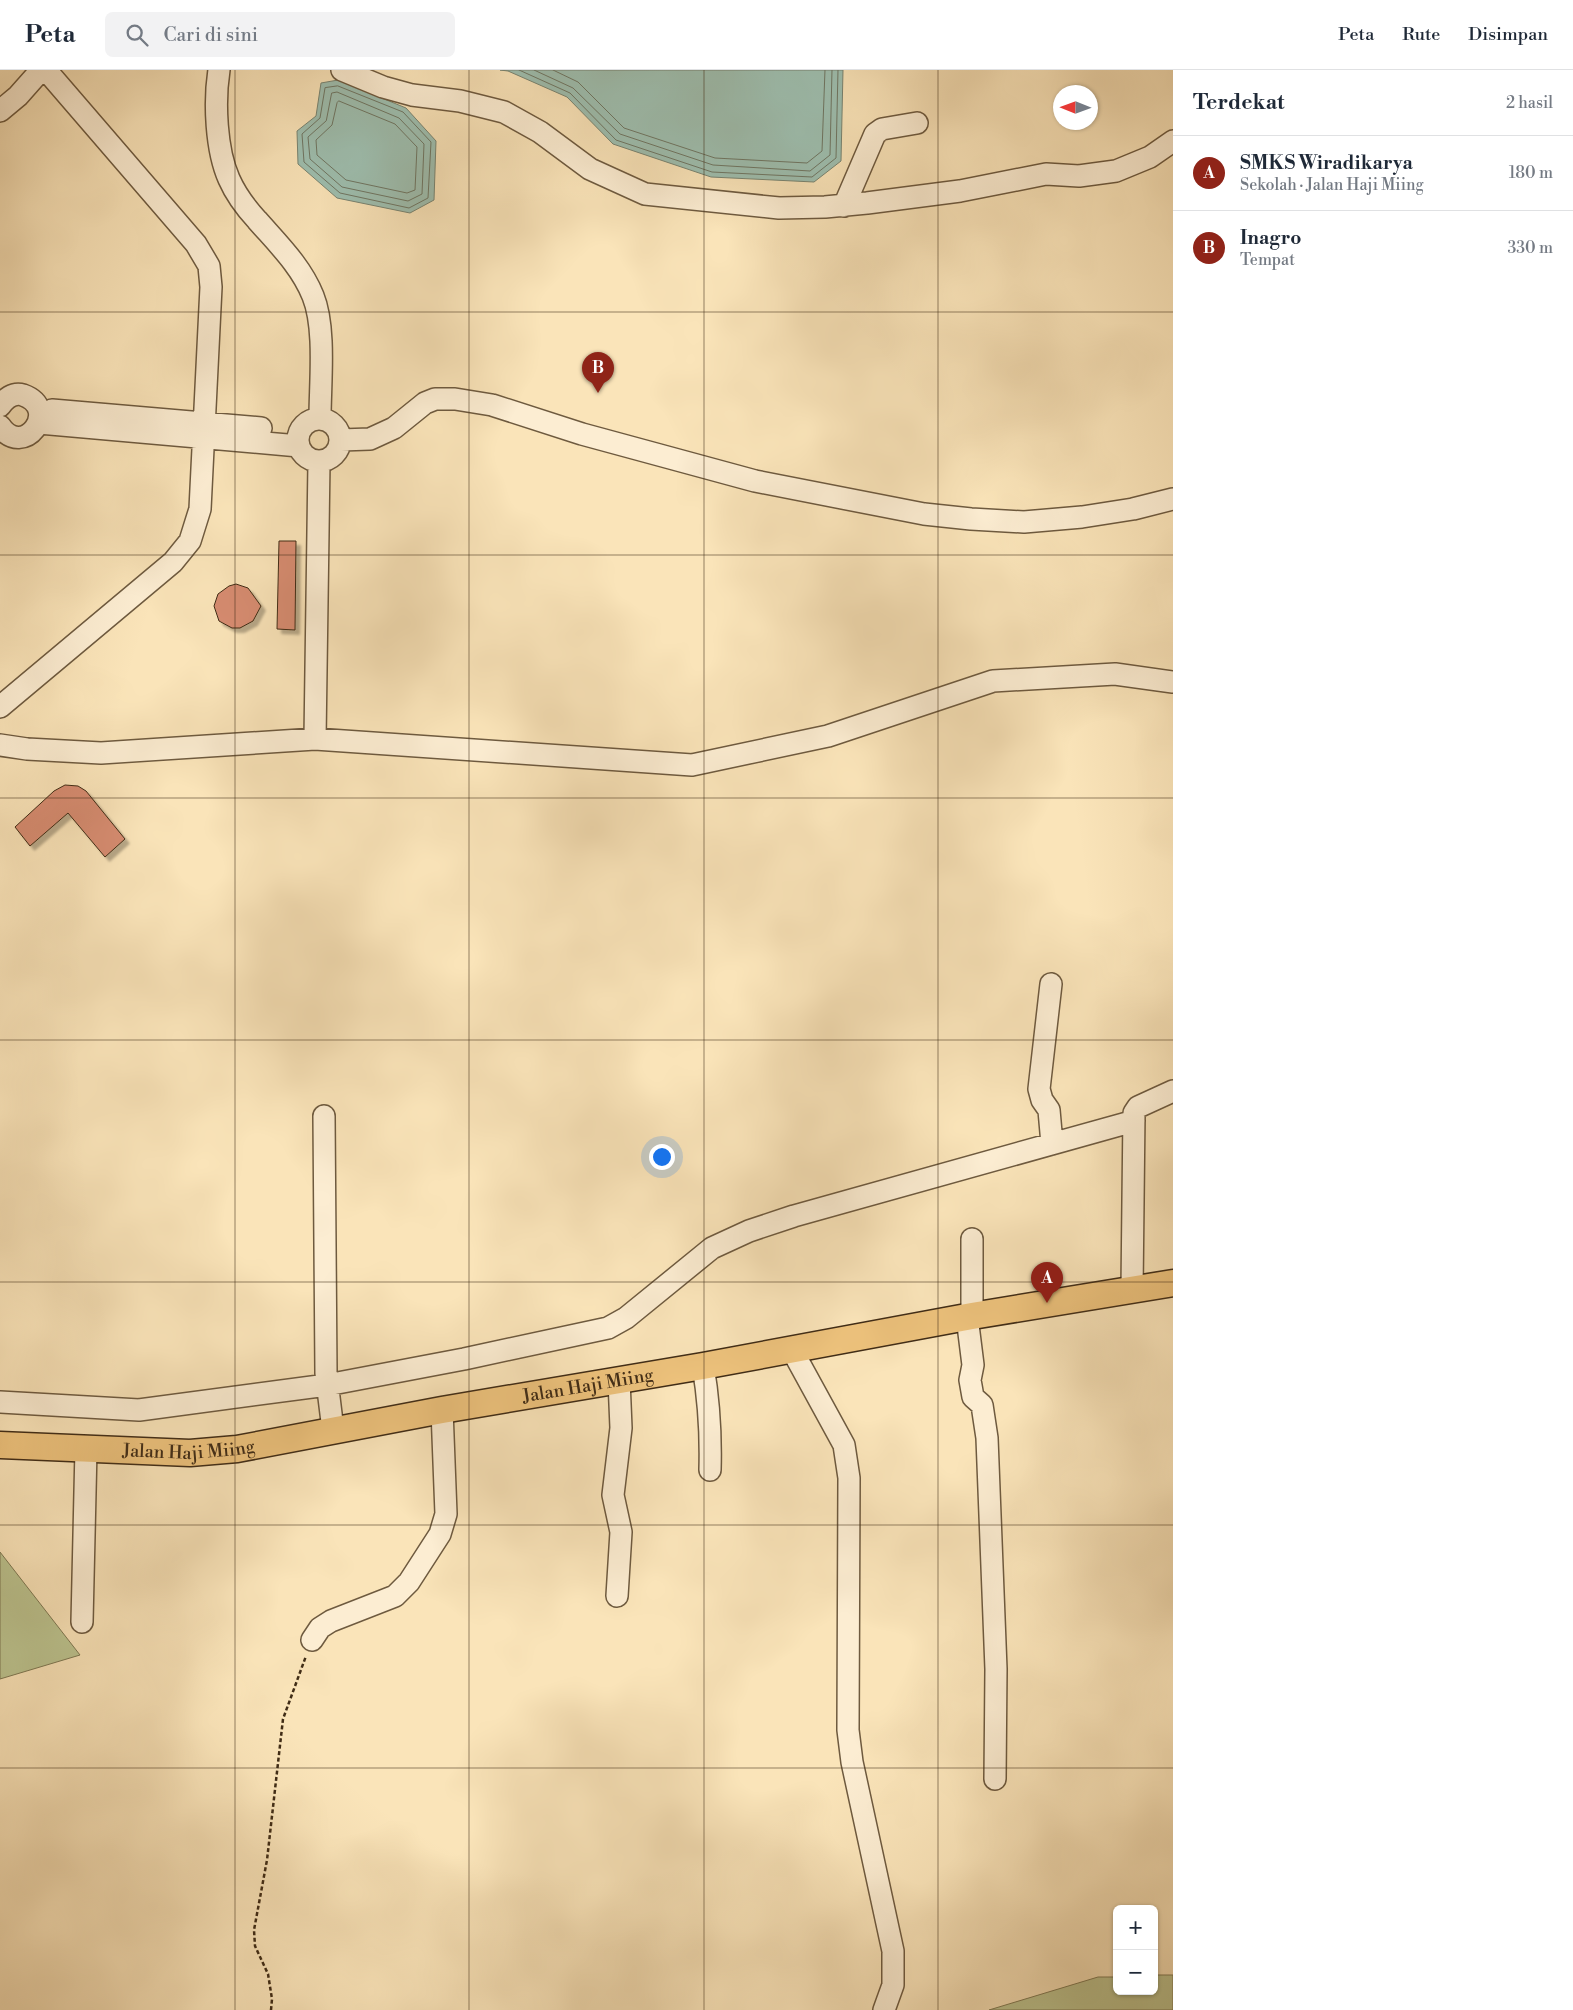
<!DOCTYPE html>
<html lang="id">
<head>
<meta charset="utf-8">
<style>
	:root { --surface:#fff; --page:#f2f2f3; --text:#1f2937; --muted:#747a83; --line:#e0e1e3; --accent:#8f2418 }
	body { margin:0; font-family:"Libre Bodoni",serif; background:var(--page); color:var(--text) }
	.controls { position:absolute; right:15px; bottom:15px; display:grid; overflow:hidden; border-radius:8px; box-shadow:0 1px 4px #0004 }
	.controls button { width:45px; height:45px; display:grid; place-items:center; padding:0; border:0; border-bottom:1px solid var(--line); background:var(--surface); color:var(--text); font:25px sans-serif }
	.compass { position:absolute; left:1053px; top:15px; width:45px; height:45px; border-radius:50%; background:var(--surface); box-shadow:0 1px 4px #0004; rotate:271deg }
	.you { position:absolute; left:661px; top:1086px; width:18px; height:18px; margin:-12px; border:4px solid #fff; border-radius:50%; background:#1a73e8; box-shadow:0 0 0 8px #1a73e833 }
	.badge { display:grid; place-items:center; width:32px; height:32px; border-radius:50%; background:var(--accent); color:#fff; font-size:16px; font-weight:700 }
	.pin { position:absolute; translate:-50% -41px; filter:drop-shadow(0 1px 2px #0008) }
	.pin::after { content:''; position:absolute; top:26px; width:18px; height:15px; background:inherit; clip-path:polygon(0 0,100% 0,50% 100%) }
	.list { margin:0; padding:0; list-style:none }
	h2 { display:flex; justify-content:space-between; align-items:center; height:65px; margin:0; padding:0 20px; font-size:21px }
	h2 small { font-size:16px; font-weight:400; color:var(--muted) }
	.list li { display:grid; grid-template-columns:32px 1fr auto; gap:15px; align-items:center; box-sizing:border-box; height:75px; padding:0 20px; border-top:1px solid var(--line) }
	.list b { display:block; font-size:19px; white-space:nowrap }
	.list p { margin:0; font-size:16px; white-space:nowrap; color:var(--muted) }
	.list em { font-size:16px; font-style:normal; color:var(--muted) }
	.icon { flex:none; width:28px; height:28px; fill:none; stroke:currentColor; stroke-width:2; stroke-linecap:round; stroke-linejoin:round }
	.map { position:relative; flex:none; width:1173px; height:1940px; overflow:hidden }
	header { display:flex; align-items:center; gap:30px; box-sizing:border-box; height:70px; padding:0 25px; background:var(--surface); border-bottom:1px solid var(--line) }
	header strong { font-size:24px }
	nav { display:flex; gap:28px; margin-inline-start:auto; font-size:18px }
	.search { width:350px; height:45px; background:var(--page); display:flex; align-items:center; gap:12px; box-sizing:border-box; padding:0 18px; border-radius:8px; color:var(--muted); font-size:19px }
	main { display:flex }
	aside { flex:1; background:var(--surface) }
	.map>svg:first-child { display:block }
</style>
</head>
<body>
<header>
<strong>Peta</strong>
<div class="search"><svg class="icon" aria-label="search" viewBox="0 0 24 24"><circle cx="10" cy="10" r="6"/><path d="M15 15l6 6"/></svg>Cari di sini</div>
<nav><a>Peta</a><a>Rute</a><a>Disimpan</a></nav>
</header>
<main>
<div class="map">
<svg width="1173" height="1940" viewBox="0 0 1173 1940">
	<defs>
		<filter id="shadow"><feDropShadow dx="4.5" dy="4.5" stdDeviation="1" flood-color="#0004"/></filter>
	</defs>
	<rect width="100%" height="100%" fill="#fae4b9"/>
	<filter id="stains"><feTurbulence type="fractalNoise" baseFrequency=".004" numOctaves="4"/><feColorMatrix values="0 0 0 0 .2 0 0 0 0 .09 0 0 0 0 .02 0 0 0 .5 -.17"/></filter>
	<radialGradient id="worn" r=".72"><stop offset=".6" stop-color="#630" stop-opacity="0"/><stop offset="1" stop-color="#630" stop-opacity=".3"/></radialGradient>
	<path fill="#bcc490" stroke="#7e7853" d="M 0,1482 L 80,1585 L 0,1609 Z
		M 1154,1905 L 1173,1905 L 1173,1940 L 989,1940 L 1098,1907 L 1117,1907 L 1117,1921 L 1154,1921 Z"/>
	<path fill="#9ebfb0" stroke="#788472" d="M 500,0 L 843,0 L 841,91 L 814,112 L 711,107 L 613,74 L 567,27 L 508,1 Z
		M 338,10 L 406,38 L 436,71 L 434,130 L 410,143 L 337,128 L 298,94 L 297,61 L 316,46 L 321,13 Z"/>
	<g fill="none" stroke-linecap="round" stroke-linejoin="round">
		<path stroke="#6f7663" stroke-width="1" d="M 519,0 L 570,23 L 616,70 L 712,102 L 812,107 L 836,88 L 838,0
			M 534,0 L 573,18 L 620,64 L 713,95 L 810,101 L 830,85 L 832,0
			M 553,0 L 578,12 L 624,58 L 715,88 L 807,93 L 822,81 L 825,0
			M 338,16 L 403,42 L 431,72 L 428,128 L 409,138 L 340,123 L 304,92 L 302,64 L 320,48 L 325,18 Z
			M 332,23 L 337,22 L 399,48 L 424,74 L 422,124 L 408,131 L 342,117 L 310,89 L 308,67 L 326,51 Z
			M 339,31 L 395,54 L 417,77 L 415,120 L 407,123 L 346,110 L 317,85 L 316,70 L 332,55 L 337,33 Z"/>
	</g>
	<path fill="#d78c71" stroke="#402c16" filter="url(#shadow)" d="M 279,471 L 296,471 L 295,560 L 277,559 Z
		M 236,514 L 248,518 L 261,536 L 253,551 L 240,558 L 232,558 L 219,551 L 214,536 L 218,524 L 229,516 Z
		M 65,715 L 78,716 L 86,721 L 125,769 L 105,787 L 68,743 L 30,776 L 15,757 L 54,721 Z"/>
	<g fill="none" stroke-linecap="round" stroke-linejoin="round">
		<defs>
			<path id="minor" d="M 219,0 C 214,32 216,80 229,109 C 236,125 246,138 257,150 C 278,174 301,196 313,226 C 326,258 320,313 320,348
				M 342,0 L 383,17 L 412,25 L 460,31 L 504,42 L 540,62 L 590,99 L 645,124 L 779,138 L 825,137 L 867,133 L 960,121 L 1046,104 L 1079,106 L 1116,101 L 1150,87 L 1173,71
				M 0,41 L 18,26 L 41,0
				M 844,136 L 875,64 L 882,59 L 917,53
				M 0,336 C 5,329 13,322 23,325 C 62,339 23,390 0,356
				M 52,340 L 261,358
				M298 370a21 21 0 1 1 42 0a21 21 0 1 1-42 0Z
				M 39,353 L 299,376
				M 341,370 L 370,369 L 394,358 L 425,333 L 435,329 L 455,329 L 492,335 L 582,364 L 755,411 L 924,444 L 971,449 L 1024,452 L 1082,447 L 1133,439 L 1173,429
				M 0,637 L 173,492 L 190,471 L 200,439 L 211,217 L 209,196 L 196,174 L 46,0
				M 315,669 L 319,392
				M 0,675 L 27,679 L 101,683 L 315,669 L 692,695 L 828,666 L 993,611 L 1115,604 L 1173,612
				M 1051,914 L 1039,1019 L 1042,1030 L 1049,1040 L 1052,1074
				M 324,1046 L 326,1303 L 333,1360
				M 972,1169 L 972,1246
				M 1132,1220 L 1134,1043 L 1138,1037 L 1173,1021
				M 967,1247 L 973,1295 L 970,1310 L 973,1327 L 982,1335 L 987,1368 L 996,1599 L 995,1709
				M 792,1280 L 844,1375 L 849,1408 L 848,1660 L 852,1692 L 893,1881 L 893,1915 L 884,1940
				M 703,1296 C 709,1331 711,1364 710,1400
				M 0,1332 L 139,1340 L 327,1315 L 464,1289 L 608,1258 L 626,1248 L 712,1178 L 749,1161 L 794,1146 L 1134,1051
				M 617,1526 L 621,1462 L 613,1425 L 621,1358 L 619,1310
				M 82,1552 L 86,1379
				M 312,1570 L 320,1558 L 331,1551 L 395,1526 L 409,1512 L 440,1464 L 446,1444 L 442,1340"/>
			<g id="major">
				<path id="s1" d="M 0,1375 L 190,1383 L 237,1379 L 442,1340 L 703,1296 L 972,1246 L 1173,1213"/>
			</g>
		</defs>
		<use href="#minor" stroke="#6e5a3f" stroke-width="24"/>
		<use href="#major" stroke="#402c16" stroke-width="29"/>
		<path stroke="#402c16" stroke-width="2.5" stroke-dasharray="4 2.5" stroke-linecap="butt" d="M 271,1940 L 272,1929 L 268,1904 L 255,1876 L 254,1860 L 267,1790 L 283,1649 L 306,1586"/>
		<use href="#minor" stroke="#fcedd2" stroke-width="21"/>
		<use href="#major" stroke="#edc27c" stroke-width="26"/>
	</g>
	<path fill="none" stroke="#402c16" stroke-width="1" stroke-opacity="0.55" d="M 235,0 L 235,1940M 469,0 L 469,1940M 704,0 L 704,1940M 938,0 L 938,1940M 0,242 L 1173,242M 0,485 L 1173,485M 0,728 L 1173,728M 0,970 L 1173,970M 0,1212 L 1173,1212M 0,1455 L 1173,1455M 0,1698 L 1173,1698"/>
	<g text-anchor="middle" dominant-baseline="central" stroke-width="4.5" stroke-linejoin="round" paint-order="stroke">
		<g font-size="18" fill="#402c16" stroke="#fcedd2">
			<text stroke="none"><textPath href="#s1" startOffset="594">Jalan Haji Miing</textPath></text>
			<text stroke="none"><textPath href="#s1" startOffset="189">Jalan Haji Miing</textPath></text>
		</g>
	</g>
	<rect width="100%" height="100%" filter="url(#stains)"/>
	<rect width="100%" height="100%" fill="url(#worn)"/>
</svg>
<div class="controls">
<button>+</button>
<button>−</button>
</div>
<svg class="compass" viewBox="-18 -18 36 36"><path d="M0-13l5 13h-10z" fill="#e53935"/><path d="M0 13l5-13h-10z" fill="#747a83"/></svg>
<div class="you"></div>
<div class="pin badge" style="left:1047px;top:1233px">A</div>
<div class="pin badge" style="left:598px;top:323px">B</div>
</div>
<aside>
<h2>Terdekat<small>2 hasil</small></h2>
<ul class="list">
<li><span class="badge">A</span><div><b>SMKS Wiradikarya</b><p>Sekolah · Jalan Haji Miing</p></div><em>180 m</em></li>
<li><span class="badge">B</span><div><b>Inagro</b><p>Tempat</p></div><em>330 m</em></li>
</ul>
</aside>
</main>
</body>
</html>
